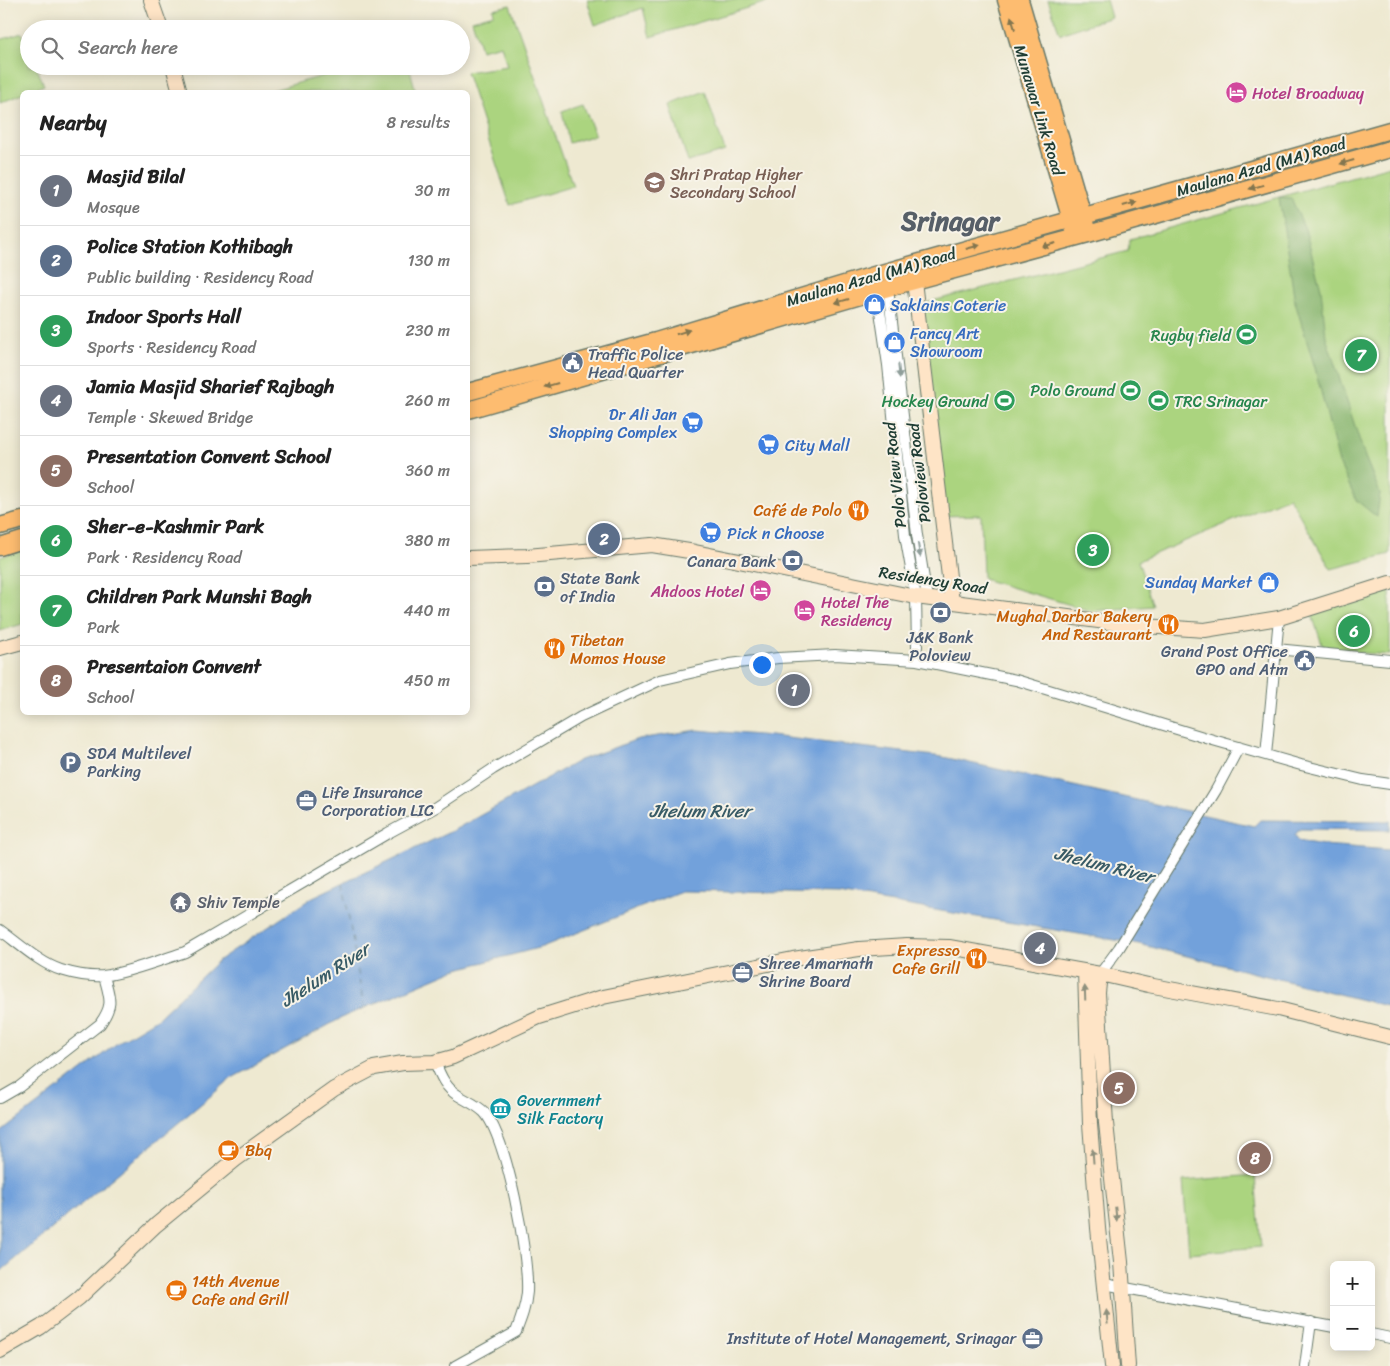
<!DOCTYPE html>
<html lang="en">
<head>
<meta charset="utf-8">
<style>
	:root { --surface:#fff; --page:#f2f2f2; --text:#222; --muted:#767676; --line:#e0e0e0; --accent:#c8321e }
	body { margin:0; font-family:Sriracha,sans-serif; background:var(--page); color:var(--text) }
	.controls { position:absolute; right:15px; bottom:15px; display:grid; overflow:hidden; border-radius:8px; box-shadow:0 2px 12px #0003 }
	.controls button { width:45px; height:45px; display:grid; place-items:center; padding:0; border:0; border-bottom:1px solid var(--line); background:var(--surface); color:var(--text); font:25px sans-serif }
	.you { position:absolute; left:761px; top:664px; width:18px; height:18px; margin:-12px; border:4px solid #fff; border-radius:50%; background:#1a73e8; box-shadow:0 0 0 8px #1a73e833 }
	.badge { display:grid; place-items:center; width:32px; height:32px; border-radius:50%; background:var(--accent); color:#fff; font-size:16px; font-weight:700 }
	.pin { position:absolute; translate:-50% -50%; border:2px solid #fff; box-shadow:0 1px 5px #0006 }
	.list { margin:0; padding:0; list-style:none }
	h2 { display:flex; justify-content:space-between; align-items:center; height:65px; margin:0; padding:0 20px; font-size:21px }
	h2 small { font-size:16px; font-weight:400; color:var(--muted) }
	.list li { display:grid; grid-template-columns:32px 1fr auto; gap:15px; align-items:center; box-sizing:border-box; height:70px; padding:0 20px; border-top:1px solid var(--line) }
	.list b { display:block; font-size:19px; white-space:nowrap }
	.list p { margin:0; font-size:16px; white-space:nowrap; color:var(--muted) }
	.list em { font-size:16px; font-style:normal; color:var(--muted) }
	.icon { flex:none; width:28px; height:28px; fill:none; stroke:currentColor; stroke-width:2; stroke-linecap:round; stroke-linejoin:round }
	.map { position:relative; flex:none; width:1390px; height:1366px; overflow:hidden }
	.search { position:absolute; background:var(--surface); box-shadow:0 2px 12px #0003; left:20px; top:20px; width:450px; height:55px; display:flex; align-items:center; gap:12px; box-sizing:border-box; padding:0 18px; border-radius:28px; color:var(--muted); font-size:19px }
	.panel { position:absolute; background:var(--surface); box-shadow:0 2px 12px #0003; left:20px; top:90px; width:450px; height:625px; border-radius:8px }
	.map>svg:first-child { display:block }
</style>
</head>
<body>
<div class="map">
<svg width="1390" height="1366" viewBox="0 0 1390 1366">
	<rect width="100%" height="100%" fill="#f7f3e8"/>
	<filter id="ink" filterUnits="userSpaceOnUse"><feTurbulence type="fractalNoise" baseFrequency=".02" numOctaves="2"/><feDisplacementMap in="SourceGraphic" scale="10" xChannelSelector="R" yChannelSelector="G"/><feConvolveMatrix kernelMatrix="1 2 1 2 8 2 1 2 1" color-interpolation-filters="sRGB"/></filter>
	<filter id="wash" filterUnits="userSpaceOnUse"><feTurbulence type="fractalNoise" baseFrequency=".0096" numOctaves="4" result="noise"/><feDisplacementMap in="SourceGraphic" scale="20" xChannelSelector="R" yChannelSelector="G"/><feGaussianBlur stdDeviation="1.12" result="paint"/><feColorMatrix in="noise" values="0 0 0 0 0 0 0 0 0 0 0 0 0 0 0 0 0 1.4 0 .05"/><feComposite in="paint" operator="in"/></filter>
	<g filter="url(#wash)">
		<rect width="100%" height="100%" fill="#eee9d1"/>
		<path fill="#abd47f" stroke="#65885a" d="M 587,0 L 774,0 L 650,37 L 643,8 L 595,25 Z
			M 1048,0 L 1106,0 L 1111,17 L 1060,34 Z
			M 510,5 L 573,186 L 510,205 L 466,72 L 507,66 L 501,45 L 481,50 L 472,20 L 494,14 L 493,9 Z
			M 22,33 L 29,49 L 29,66 L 36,66 L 44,85 L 0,103 L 0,40 Z
			M 358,66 L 409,66 L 416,92 L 266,92 Z
			M 705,91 L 725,151 L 688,162 L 670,105 Z
			M 583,104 L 595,135 L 569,143 L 562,111 Z
			M 1390,166 L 1390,554 L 1331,569 L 1289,497 L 1138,561 L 1153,606 L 1091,611 L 983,579 L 981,515 L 940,516 L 913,306 L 1128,251 L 1130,239 Z
			M 22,550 L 22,624 L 0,631 L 0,557 Z
			M 1390,591 L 1390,655 L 1324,650 L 1311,612 Z
			M 1255,1175 L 1261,1247 L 1189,1253 L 1183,1181 Z"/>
		<path fill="#88b66e" stroke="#547a51" d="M 1279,197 L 1291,198 L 1305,229 L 1321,289 L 1326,337 L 1365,457 L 1380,493 L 1377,517 L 1356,500 L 1339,463 L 1315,368 L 1295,302 Z"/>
		<path fill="#72a1db" stroke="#486f88" d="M 697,730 L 771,736 L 943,757 L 1254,826 L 1260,820 L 1390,821 L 1390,830 L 1300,829 L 1295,835 L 1299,841 L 1324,845 L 1390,850 L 1390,1007 L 1139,944 L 839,894 L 681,891 L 542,947 L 454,970 L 345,1016 L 232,1078 L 0,1272 L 0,1133 L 120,1041 L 158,1018 L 219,960 L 313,897 L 454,830 L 580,760 L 638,739 Z"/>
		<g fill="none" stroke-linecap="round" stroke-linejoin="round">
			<path stroke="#385b66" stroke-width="1" stroke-dasharray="6 5" stroke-linecap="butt" d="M 343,883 L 365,1014"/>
		</g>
	</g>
	<g filter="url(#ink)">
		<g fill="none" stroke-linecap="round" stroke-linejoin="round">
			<defs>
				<path id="street" d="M 888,288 L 917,535 L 927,598
					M 877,291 L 888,365 L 905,535 L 916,597 L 917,647
					M 1279,618 L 1276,649 L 1390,660
					M 1266,755 L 1276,649
					M 0,930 C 18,943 41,964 61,970 C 74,974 90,977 103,976 C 127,973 161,960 185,952 L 388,833 L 436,807 L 493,769 L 581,717 L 660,680 L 730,664 L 778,658 L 835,655 L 917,660 L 1016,680 L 1213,740 L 1301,765 L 1363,780 L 1390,784
					M 1100,974 L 1119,948 L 1216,790 L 1239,747
					M 435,1062 C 440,1075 446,1089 459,1096 C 467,1101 477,1105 484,1112 C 507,1136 529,1257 527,1292 C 526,1306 521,1319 516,1332 L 455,1366
					M 0,1098 L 19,1087 L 100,1024 C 114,1004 110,999 104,976
					M 1104,1284 L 1334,1327
					M 1371,1334 L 1390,1338
					M 1305,1366 L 1311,1322"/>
				<path id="secondary" d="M 151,0 L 161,29
					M 173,66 L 180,92
					M 914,281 L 952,602
					M 468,558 L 527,556 L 652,545 L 695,552 L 916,597 L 1129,625 L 1205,630 L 1279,618 L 1390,583
					M 0,648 L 22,642
					M 1085,972 L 1090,1124 L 1098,1228 L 1112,1366
					M 1100,974 L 1098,993 L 1106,1123 L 1121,1262 L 1128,1366
					M 0,1351 L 41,1327 L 79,1298 L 156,1225 L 235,1160 L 334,1089 L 374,1068 L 403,1063 L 435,1062 L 453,1057 L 539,1017 L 603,997 L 793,959 L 859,949 L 907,946 L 949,947 L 1100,974 L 1148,985 L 1278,1009 L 1390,1037"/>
				<path id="primary" d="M 1006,0 L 1074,230
					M 1020,0 L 1086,226
					M 468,392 L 656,341 L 874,275 L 1390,130
					M 468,410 L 888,288 L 1088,234 L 1390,149
					M 0,526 L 22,520
					M 0,547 L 22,540"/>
			</defs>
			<use href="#street" stroke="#67796b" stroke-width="12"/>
			<use href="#secondary" stroke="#67796b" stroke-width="16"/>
			<use href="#primary" stroke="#67796b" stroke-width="19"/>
			<use href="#street" stroke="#fff" stroke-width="10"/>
			<use href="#secondary" stroke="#fee4c6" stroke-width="14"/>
			<use href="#primary" stroke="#fdbc70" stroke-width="16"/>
		</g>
		<defs><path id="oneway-solid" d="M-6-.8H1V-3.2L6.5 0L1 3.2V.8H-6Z" transform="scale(1.25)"/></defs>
		<g fill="#83764f">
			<use href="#oneway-solid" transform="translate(1013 23) rotate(-107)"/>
			<use href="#oneway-solid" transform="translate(1347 162) rotate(164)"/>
			<use href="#oneway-solid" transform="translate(1256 187) rotate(164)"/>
			<use href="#oneway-solid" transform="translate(1130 204) rotate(-16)"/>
			<use href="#oneway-solid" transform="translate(1049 245) rotate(165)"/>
			<use href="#oneway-solid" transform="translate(973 247) rotate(-15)"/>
			<use href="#oneway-solid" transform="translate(842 301) rotate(164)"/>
			<use href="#oneway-solid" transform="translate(683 332) rotate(-18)"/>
			<use href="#oneway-solid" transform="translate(551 385) rotate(164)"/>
		</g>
		<g fill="#8f9e9a">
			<use href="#oneway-solid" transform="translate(899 371) rotate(84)"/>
			<use href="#oneway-solid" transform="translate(919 550) rotate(81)"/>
		</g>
		<g fill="#8e907d">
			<use href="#oneway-solid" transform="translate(1085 993) rotate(-92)"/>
			<use href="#oneway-solid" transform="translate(1093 1156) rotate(-94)"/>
			<use href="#oneway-solid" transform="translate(1116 1214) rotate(84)"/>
			<use href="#oneway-solid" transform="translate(1107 1317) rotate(-95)"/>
		</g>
	</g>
	<defs>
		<symbol id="hotel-disc" viewBox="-11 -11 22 22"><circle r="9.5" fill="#d1479c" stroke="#f7f3e8"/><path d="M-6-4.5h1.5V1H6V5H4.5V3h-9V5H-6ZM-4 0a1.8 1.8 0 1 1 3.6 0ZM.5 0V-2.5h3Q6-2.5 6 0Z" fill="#fff"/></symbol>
		<symbol id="school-disc" viewBox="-11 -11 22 22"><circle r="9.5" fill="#8d6e63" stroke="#f7f3e8"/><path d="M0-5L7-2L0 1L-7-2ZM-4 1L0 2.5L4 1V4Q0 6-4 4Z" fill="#fff"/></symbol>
		<symbol id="shop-disc" viewBox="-11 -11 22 22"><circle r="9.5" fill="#3f7fe0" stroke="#f7f3e8"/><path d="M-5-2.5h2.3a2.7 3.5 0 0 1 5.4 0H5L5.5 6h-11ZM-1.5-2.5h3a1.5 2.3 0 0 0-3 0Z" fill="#fff"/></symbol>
		<symbol id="stadium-disc" viewBox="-11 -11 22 22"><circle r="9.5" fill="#2e9e5b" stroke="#f7f3e8"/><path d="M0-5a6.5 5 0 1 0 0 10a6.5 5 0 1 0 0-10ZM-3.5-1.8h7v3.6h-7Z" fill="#fff"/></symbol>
		<symbol id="civic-disc" viewBox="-11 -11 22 22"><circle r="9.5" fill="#5c6f8a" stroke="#f7f3e8"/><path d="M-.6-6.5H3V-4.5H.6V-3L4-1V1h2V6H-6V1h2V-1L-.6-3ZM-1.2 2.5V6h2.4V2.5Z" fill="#fff"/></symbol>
		<symbol id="supermarket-disc" viewBox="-11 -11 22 22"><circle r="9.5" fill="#3f7fe0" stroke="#f7f3e8"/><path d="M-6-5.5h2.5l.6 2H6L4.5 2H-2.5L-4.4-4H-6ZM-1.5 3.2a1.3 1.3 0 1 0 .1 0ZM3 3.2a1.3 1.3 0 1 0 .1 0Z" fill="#fff"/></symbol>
		<symbol id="restaurant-disc" viewBox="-11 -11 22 22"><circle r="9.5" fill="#e8710a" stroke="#f7f3e8"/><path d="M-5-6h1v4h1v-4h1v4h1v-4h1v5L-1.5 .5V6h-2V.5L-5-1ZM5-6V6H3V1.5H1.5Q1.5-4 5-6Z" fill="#fff"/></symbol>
		<symbol id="bank-disc" viewBox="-11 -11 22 22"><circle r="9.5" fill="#5c6f8a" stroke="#f7f3e8"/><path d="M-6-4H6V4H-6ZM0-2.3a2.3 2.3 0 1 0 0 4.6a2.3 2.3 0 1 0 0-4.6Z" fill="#fff"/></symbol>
		<symbol id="parking-disc" viewBox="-11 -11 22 22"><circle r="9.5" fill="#5c6f8a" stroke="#f7f3e8"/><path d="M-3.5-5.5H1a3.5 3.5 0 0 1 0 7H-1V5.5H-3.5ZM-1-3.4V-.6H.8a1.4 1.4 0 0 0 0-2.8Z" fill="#fff"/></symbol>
		<symbol id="office-disc" viewBox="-11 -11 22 22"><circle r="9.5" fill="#5c6f8a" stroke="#f7f3e8"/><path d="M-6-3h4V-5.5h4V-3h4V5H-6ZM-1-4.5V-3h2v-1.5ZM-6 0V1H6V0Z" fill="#fff"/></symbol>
		<symbol id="temple-disc" viewBox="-11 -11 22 22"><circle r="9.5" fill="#6b7280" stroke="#f7f3e8"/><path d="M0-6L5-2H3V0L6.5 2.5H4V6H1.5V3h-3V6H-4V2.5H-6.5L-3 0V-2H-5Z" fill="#fff"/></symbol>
		<symbol id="museum-disc" viewBox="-11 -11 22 22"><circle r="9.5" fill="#0f9aa8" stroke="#f7f3e8"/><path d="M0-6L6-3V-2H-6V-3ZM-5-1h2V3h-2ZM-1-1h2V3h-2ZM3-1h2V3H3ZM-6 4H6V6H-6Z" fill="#fff"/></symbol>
		<symbol id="cafe-disc" viewBox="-11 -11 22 22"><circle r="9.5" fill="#e8710a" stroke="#f7f3e8"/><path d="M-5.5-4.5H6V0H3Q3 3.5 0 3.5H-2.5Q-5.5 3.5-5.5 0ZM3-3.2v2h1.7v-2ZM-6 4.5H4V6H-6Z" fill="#fff"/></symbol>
	</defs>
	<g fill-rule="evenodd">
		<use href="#hotel-disc" x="1224" y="80" width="25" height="25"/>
		<use href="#school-disc" x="642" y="170" width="25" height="25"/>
		<use href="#shop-disc" x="862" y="292" width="25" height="25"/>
		<use href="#stadium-disc" x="1234" y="322" width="25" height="25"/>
		<use href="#shop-disc" x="882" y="330" width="25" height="25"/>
		<use href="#civic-disc" x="560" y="350" width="25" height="25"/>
		<use href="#stadium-disc" x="1118" y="378" width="25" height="25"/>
		<use href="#stadium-disc" x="992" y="388" width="25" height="25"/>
		<use href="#stadium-disc" x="1146" y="388" width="25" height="25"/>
		<use href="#supermarket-disc" x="680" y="410" width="25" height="25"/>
		<use href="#supermarket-disc" x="756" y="432" width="25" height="25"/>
		<use href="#restaurant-disc" x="846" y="498" width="25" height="25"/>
		<use href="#supermarket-disc" x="698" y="520" width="25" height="25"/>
		<use href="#bank-disc" x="780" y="548" width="25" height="25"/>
		<use href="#shop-disc" x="1256" y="570" width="25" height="25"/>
		<use href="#bank-disc" x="532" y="574" width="25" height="25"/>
		<use href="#hotel-disc" x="748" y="578" width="25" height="25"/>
		<use href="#hotel-disc" x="792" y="598" width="25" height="25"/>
		<use href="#bank-disc" x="928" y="600" width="25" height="25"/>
		<use href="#restaurant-disc" x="1156" y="612" width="25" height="25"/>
		<use href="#restaurant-disc" x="542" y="636" width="25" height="25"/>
		<use href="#civic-disc" x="1292" y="648" width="25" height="25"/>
		<use href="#parking-disc" x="58" y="750" width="25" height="25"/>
		<use href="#office-disc" x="294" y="788" width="25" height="25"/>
		<use href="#temple-disc" x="168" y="890" width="25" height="25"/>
		<use href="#restaurant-disc" x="964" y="946" width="25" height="25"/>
		<use href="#office-disc" x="730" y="960" width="25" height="25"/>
		<use href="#museum-disc" x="488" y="1096" width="25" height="25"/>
		<use href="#cafe-disc" x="216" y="1138" width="25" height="25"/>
		<use href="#cafe-disc" x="164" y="1278" width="25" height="25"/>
		<use href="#office-disc" x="1020" y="1326" width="25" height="25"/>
	</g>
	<g text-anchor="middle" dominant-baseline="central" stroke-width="4" stroke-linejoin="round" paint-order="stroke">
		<g font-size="16" fill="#b23c85" stroke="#f7f3e8" text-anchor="start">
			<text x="1252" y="93">Hotel Broadway</text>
			<text x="744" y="591" text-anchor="end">Ahdoos Hotel</text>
			<text x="821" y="602">Hotel The<tspan x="821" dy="18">Residency</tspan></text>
		</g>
		<g font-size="16" fill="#1f3d34" stroke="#f7f3e8">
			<text transform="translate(1039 110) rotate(73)">Munawar Link Road</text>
			<text transform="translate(1261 167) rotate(-16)">Maulana Azad (MA) Road</text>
			<text transform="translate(871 277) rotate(-16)">Maulana Azad (MA) Road</text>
			<text transform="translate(919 473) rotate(-97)">Poloview Road</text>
			<text transform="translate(895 475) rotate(-96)">Polo View Road</text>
			<text transform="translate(933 580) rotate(9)">Residency Road</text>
		</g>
		<g font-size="16" fill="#785e54" stroke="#f7f3e8" text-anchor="start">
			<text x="670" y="174">Shri Pratap Higher<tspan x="670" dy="18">Secondary School</tspan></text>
		</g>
		<g font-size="16" fill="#366cbe" stroke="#f7f3e8" text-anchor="start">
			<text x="890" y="305">Saklains Coterie</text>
			<text x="910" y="333">Fancy Art<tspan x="910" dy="18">Showroom</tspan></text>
			<text x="677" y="414" text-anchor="end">Dr Ali Jan<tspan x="677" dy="18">Shopping Complex</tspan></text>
			<text x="785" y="445">City Mall</text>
			<text x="727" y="533">Pick n Choose</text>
			<text x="1252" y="582" text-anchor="end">Sunday Market</text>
		</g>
		<g font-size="16" fill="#27864d" stroke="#f7f3e8" text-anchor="end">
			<text x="1231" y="335">Rugby field</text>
			<text x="1115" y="390">Polo Ground</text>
			<text x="988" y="401">Hockey Ground</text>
			<text x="1174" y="401" text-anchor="start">TRC Srinagar</text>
		</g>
		<g font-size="16" fill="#4e5e75" stroke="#f7f3e8" text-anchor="start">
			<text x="588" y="354">Traffic Police<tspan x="588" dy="18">Head Quarter</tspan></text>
			<text x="776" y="561" text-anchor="end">Canara Bank</text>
			<text x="560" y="578">State Bank<tspan x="560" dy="18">of India</tspan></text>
			<text x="940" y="637" text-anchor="middle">J&amp;K Bank<tspan x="940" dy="18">Poloview</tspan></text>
			<text x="1288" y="651" text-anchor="end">Grand Post Office<tspan x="1288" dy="18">GPO and Atm</tspan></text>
			<text x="87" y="753">SDA Multilevel<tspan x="87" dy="18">Parking</tspan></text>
			<text x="322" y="792">Life Insurance<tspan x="322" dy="18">Corporation LIC</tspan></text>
			<text x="759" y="963">Shree Amarnath<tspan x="759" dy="18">Shrine Board</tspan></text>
			<text x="1016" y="1338" text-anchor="end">Institute of Hotel Management, Srinagar</text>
		</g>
		<g font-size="16" fill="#c56008" stroke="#f7f3e8" text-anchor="end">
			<text x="842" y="510">Café de Polo</text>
			<text x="1152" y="616">Mughal Darbar Bakery<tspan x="1152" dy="18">And Restaurant</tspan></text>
			<text x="570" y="640" text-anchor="start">Tibetan<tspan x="570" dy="18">Momos House</tspan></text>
			<text x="960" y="950">Expresso<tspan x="960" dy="18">Cafe Grill</tspan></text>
			<text x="245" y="1150" text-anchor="start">Bbq</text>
			<text x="192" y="1281" text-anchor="start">14th Avenue<tspan x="192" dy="18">Cafe and Grill</tspan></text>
		</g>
		<g font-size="16" fill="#5b616d" stroke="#f7f3e8" text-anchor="start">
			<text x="197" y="902">Shiv Temple</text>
		</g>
		<g font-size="16" fill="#0d838f" stroke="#f7f3e8" text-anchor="start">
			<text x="517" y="1100">Government<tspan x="517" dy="18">Silk Factory</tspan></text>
		</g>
		<g font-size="18" font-style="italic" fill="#385b66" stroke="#f7f3e8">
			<text x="700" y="811">Jhelum River</text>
			<text transform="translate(1104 865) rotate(14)">Jhelum River</text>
			<text transform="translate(325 975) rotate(-33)">Jhelum River</text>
		</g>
		<g font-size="26" font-weight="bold" fill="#575f68" stroke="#f7f3e8">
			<text x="950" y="221">Srinagar</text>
		</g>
	</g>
</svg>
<div class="controls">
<button>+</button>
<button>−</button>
</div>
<div class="you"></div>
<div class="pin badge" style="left:794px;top:690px;background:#6b7280">1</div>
<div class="pin badge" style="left:604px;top:539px;background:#5c6f8a">2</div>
<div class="pin badge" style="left:1093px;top:550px;background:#2e9e5b">3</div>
<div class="pin badge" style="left:1040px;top:948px;background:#6b7280">4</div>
<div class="pin badge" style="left:1119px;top:1088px;background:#8d6e63">5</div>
<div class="pin badge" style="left:1354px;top:631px;background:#2e9e5b">6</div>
<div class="pin badge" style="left:1361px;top:355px;background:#2e9e5b">7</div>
<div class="pin badge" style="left:1255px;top:1158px;background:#8d6e63">8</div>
<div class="search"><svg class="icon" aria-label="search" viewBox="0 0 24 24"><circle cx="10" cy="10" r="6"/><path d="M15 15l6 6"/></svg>Search here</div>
<section class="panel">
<h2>Nearby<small>8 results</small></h2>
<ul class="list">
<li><span class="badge" style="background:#6b7280">1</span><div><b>Masjid Bilal</b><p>Mosque</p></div><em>30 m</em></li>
<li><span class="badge" style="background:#5c6f8a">2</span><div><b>Police Station Kothibagh</b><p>Public building · Residency Road</p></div><em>130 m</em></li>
<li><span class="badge" style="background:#2e9e5b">3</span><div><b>Indoor Sports Hall</b><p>Sports · Residency Road</p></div><em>230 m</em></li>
<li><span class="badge" style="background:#6b7280">4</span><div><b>Jamia Masjid Sharief Rajbagh</b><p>Temple · Skewed Bridge</p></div><em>260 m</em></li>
<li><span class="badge" style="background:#8d6e63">5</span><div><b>Presentation Convent School</b><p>School</p></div><em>360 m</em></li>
<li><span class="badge" style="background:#2e9e5b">6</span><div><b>Sher-e-Kashmir Park</b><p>Park · Residency Road</p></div><em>380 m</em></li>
<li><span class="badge" style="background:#2e9e5b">7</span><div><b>Children Park Munshi Bagh</b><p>Park</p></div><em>440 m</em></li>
<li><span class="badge" style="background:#8d6e63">8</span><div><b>Presentaion Convent</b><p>School</p></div><em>450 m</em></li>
</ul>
</section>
</div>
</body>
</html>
